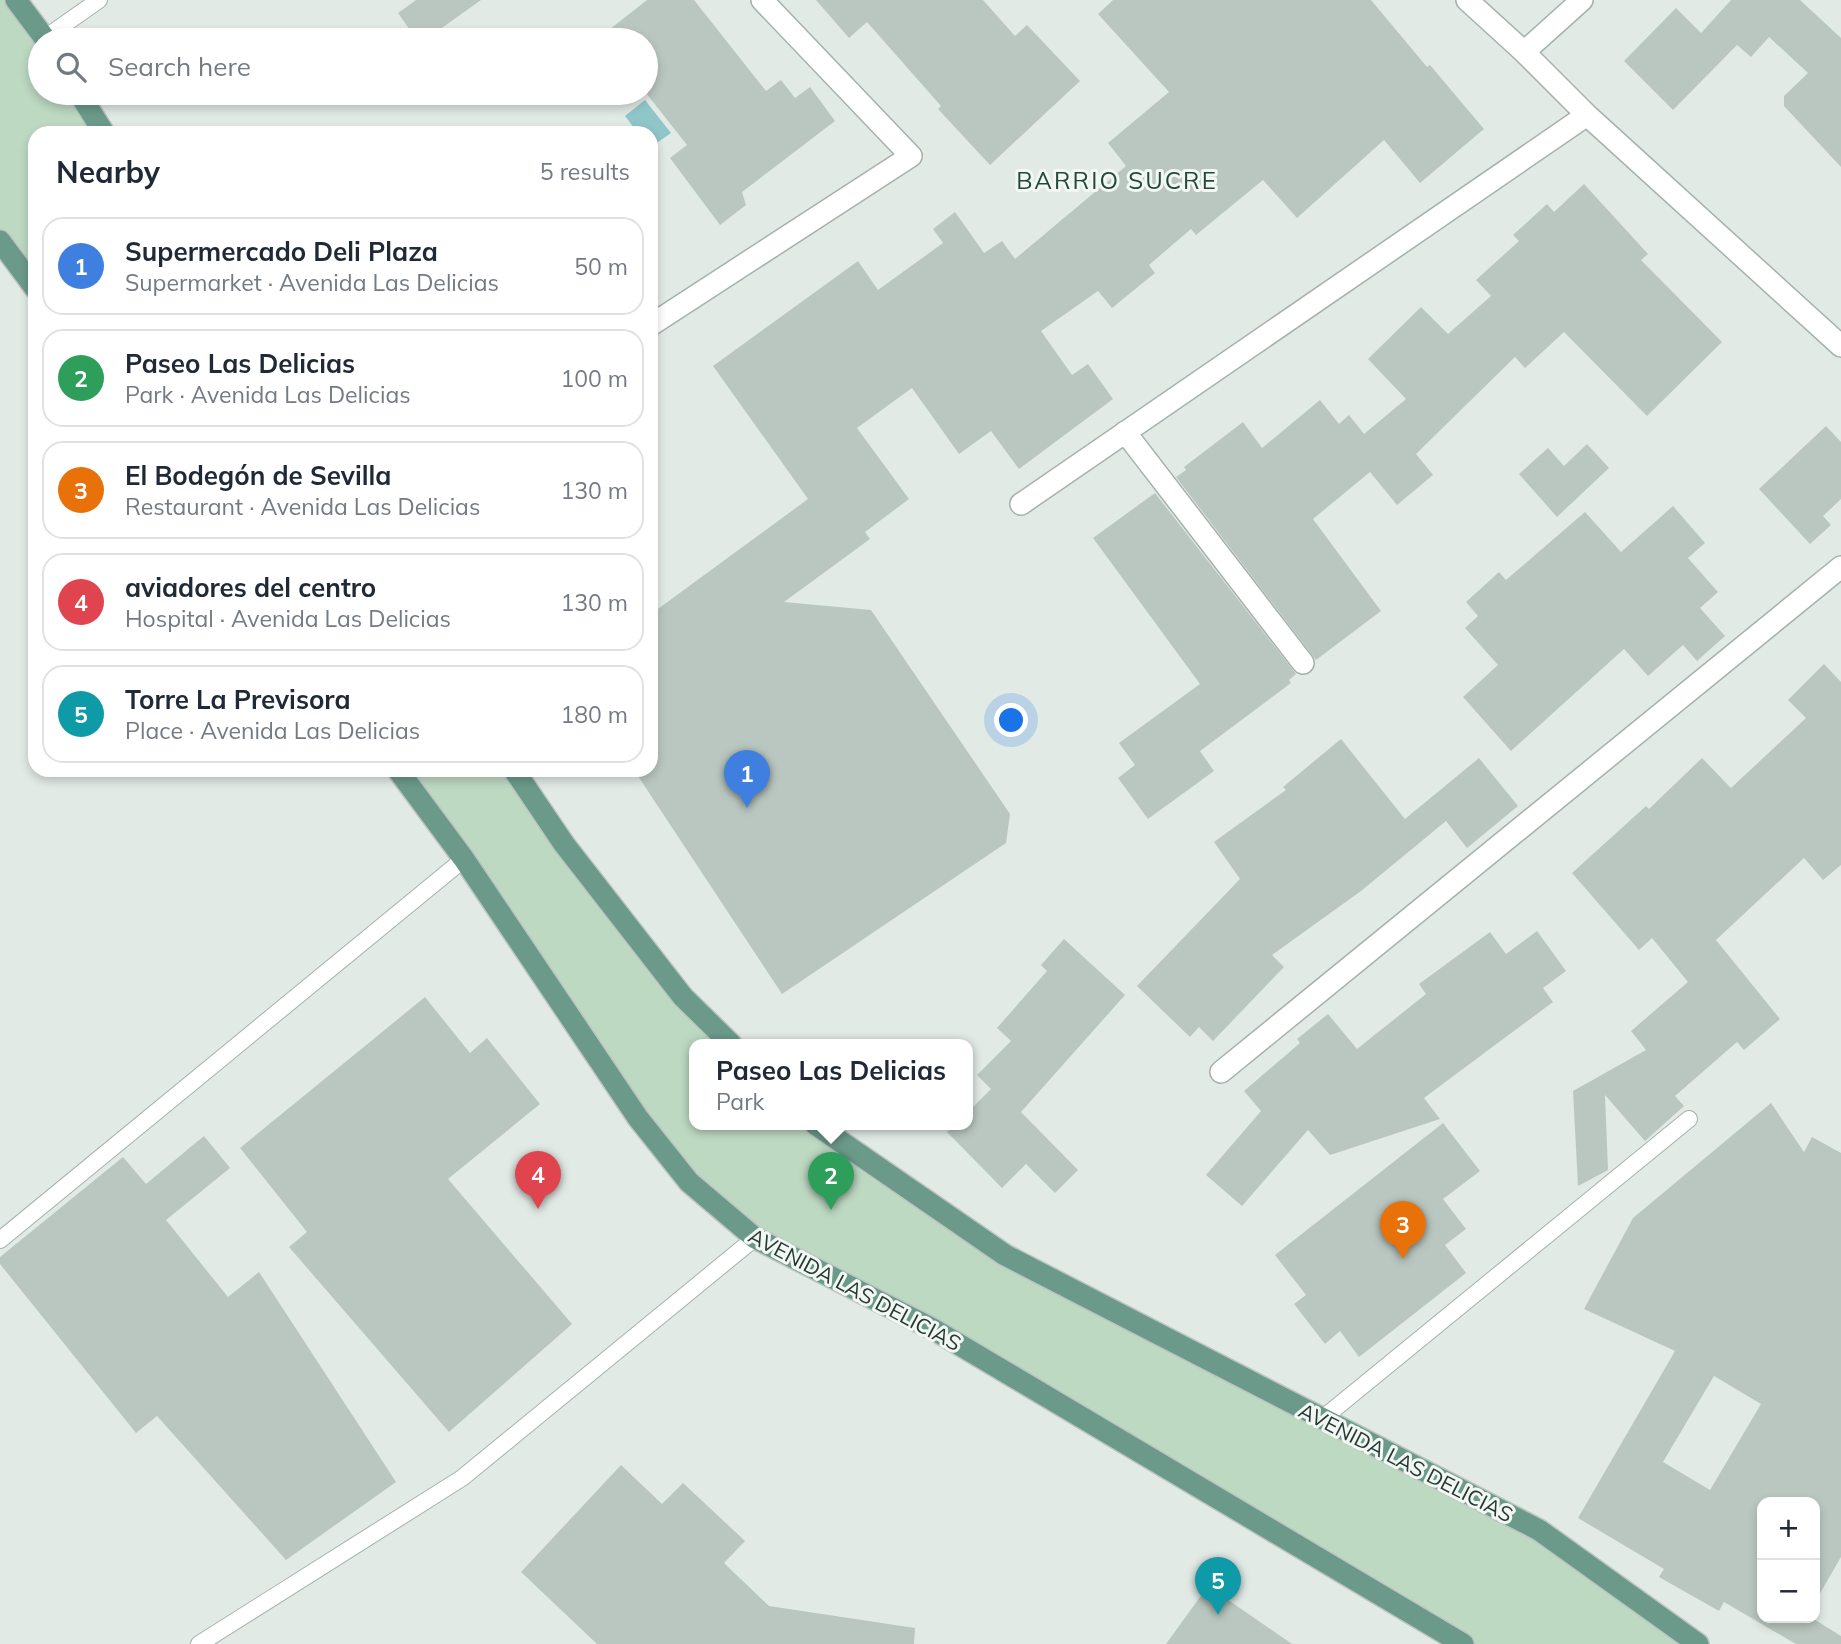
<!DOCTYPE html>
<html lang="en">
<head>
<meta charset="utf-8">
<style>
	:root { --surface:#fff; --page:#f2f2f3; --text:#1f2937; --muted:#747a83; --line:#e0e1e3; --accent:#764f4e }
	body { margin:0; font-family:Mulish,sans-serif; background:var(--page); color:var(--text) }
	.controls { position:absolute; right:21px; bottom:21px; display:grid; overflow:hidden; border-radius:14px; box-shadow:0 4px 10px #0003 }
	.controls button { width:63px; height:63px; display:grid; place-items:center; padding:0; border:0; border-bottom:2px solid var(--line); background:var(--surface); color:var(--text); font:35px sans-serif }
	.you { position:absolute; left:1012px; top:721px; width:24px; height:24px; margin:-18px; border:5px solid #fff; border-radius:50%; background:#1a73e8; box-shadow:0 0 0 10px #1a73e833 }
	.badge { display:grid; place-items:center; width:46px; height:46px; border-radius:50%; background:var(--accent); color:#fff; font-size:23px; font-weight:700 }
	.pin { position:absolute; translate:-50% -58px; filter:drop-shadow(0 2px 4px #0008) }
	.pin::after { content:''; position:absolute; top:37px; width:24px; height:21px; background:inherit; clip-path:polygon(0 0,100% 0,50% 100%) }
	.popup { position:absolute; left:689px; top:1039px; width:284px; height:91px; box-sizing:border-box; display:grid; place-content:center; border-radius:14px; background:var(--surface); filter:drop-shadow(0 2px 5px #0005); font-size:23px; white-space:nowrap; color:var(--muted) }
	.popup b { font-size:26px; color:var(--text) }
	.popup::after { content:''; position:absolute; left:50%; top:100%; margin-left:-14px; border:14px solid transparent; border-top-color:var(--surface) }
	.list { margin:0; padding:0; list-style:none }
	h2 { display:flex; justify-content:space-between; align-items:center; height:91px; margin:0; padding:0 28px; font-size:30px }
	h2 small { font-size:23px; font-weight:400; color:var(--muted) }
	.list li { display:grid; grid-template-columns:46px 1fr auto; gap:21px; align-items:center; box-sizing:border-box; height:98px; margin:0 14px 14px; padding:0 14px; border:2px solid var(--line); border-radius:21px }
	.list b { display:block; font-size:26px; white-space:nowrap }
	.list p { margin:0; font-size:23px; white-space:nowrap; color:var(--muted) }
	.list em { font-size:23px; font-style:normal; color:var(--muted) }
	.icon { flex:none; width:38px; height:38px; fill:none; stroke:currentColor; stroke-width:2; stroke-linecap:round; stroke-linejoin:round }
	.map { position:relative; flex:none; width:1841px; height:1644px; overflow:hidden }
	.search { position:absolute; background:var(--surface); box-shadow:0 4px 10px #0003; left:28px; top:28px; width:630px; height:77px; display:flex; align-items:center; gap:18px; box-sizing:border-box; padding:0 24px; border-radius:38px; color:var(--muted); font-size:26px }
	.panel { position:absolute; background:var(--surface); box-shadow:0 4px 10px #0003; left:28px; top:126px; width:630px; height:651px; border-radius:21px }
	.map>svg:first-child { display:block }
</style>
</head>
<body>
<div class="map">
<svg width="1841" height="1644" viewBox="0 0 1841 1644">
	<rect width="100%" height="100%" fill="#e2eae6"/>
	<path fill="#bdd9c2" d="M 0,0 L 16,0 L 40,40 L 40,93 L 79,93 L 104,133 L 35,133 L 35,288 L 0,241 Z
		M 398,770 L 521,770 L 680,993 L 732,1044 L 694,1044 L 694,1124 L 815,1124 L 1005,1255 L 1539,1530 L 1698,1644 L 1460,1644 L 755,1238 L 689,1182 Z"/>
	<path fill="#90c5c9" d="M 645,100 L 671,133 L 651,147 L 651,133 L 638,133 L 625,116 Z"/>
	<path fill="#bac7c1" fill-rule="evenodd" d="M 416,0 L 481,0 L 425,40 L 417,40 L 398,13 Z
		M 647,0 L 694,0 L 766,91 L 781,80 L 795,98 L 810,87 L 835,121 L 742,192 L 746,205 L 720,225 L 670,158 L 687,145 L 646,93 L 646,40 L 596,40 Z
		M 816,0 L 983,0 L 1015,36 L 1027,25 L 1080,81 L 990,165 L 938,109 L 941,106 L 867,22 L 849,38 Z
		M 1113,0 L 1371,0 L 1427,67 L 1430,65 L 1484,129 L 1420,183 L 1384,140 L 1297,218 L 1263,180 L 1196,235 L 1191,229 L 1149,265 L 1155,273 L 1112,308 L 1098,291 L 1041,331 L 1072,375 L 1088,364 L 1113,399 L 1019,469 L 991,431 L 959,454 L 912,388 L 857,428 L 909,499 L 865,532 L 870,539 L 784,602 L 871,610 L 1010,814 L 1006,843 L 782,994 L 634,770 L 651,770 L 651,614 L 808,499 L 713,366 L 858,261 L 878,290 L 943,243 L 933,229 L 955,212 L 984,253 L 1002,241 L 1015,259 L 1126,166 L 1108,143 L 1169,92 L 1098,14 Z
		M 1731,0 L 1800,0 L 1841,38 L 1841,167 L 1784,106 L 1784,96 L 1808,73 L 1769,37 L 1751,57 L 1737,45 L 1673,110 L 1624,61 L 1676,8 L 1701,33 Z
		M 1584,184 L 1648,254 L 1641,260 L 1722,342 L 1647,416 L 1564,332 L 1525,368 L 1515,357 L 1416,454 L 1433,475 L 1397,505 L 1370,472 L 1313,519 L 1381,611 L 1316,660 L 1176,477 L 1186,470 L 1184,467 L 1243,422 L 1262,448 L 1320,400 L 1339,424 L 1349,415 L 1364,434 L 1406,399 L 1368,359 L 1421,307 L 1448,334 L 1491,296 L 1476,280 L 1519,241 L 1513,235 L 1547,204 L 1554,212 Z
		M 1826,426 L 1841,442 L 1841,499 L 1823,516 L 1831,525 L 1810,544 L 1759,489 Z
		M 1587,444 L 1609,468 L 1557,517 L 1519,474 L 1548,448 L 1564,466 Z
		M 1155,493 L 1296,674 L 1289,680 L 1291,683 L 1200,751 L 1214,771 L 1148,819 L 1118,778 L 1135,765 L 1119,743 L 1200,684 L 1093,538 Z
		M 1673,506 L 1705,543 L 1688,558 L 1718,592 L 1700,608 L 1725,636 L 1697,661 L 1683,645 L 1648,676 L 1624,649 L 1511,751 L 1463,697 L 1498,665 L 1465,628 L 1478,616 L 1466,602 L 1499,572 L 1506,580 L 1585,512 L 1621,552 Z
		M 1824,664 L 1841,682 L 1841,865 L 1823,880 L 1804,858 L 1716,940 L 1780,1019 L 1744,1050 L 1737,1042 L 1675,1096 L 1684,1106 L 1645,1141 L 1605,1095 L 1608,1170 L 1578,1186 L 1573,1091 L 1646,1050 L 1631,1031 L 1688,982 L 1652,938 L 1639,950 L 1572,873 L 1646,806 L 1649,809 L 1702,758 L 1731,788 L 1806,718 L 1788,700 Z
		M 1341,739 L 1405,819 L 1479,758 L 1518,806 L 1467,848 L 1446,821 L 1361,891 L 1272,955 L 1284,967 L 1213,1041 L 1199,1027 L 1190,1037 L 1137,986 L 1240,879 L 1214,842 L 1286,790 L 1283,787 Z
		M 1537,931 L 1566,971 L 1543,988 L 1553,1002 L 1424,1098 L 1440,1119 L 1330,1155 L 1308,1130 L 1242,1206 L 1206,1175 L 1261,1111 L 1244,1091 L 1300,1043 L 1297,1039 L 1328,1014 L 1357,1049 L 1426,994 L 1419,984 L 1490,932 L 1506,954 Z
		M 1064,939 L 1125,995 L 1021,1112 L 1078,1170 L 1055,1193 L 1026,1164 L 1002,1188 L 947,1132 L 955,1124 L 968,1124 L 968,1112 L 991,1089 L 977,1075 L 1011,1041 L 997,1028 L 1047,971 L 1041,965 Z
		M 425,997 L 470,1053 L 487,1038 L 540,1104 L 448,1179 L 572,1324 L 449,1432 L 289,1247 L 307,1232 L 240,1148 Z
		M 1771,1103 L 1804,1152 L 1812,1137 L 1841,1153 L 1841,1557 L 1815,1602 L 1815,1502 L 1762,1502 L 1762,1618 L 1812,1618 L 1841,1636 L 1841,1644 L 1796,1644 L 1724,1602 L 1719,1611 L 1659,1577 L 1664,1569 L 1578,1518 L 1675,1351 L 1584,1309 L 1633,1218 ZM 1714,1376 L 1761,1404 L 1710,1490 L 1663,1462 Z
		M 1443,1123 L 1480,1171 L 1443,1199 L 1466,1229 L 1445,1245 L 1466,1273 L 1359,1357 L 1340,1331 L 1325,1344 L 1294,1304 L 1306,1295 L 1275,1255 Z
		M 204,1136 L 230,1168 L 166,1220 L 228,1297 L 259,1272 L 396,1482 L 286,1560 L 157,1416 L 136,1433 L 0,1264 L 0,1257 L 123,1157 L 146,1184 Z
		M 621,1465 L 662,1504 L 683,1483 L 745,1541 L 724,1563 L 769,1606 L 915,1628 L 914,1644 L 597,1644 L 521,1572 Z
		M 1208,1586 L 1292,1644 L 1166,1644 Z"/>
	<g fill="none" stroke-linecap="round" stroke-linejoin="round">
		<defs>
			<path id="service" d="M 45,38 L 99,0
				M 0,1240 L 464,859
				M 1322,1419 L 1689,1119
				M 199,1644 L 462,1478 L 755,1238"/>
			<path id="minor" d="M 1467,0 L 1524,52 L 1587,115 L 1841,346
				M 1524,52 L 1582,0
				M 651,325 L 911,156 L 762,0
				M 1125,432 L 1303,663
				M 1021,504 L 1587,115
				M 1221,1072 L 1841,567"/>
			<path id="primary" d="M 16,0 L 46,40
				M 79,93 L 104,133
				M 0,241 L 35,288
				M 398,770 L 464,859 L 638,1118 L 689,1182 L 755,1238 L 933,1329 L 1463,1644
				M 514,770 L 564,844 L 683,997 L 731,1044
				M 815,1124 L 1005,1255 L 1539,1530 L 1698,1644"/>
		</defs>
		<use href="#service" stroke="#a5b1ac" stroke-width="18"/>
		<use href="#minor" stroke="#a5b1ac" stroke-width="24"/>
		<use href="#primary" stroke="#bdc4c2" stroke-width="24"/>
		<use href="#service" stroke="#fff" stroke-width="16"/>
		<use href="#minor" stroke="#fff" stroke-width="21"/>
		<use href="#primary" stroke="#6b9a8b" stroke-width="21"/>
	</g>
	<g text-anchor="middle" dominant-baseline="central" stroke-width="6" stroke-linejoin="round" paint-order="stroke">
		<g font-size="21" fill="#243932" stroke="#f2f7f4">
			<text transform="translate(855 1289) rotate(28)">AVENIDA LAS DELICIAS</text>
			<text transform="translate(1406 1462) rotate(27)">AVENIDA LAS DELICIAS</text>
		</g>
		<g font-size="24" letter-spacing="2" fill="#22483c" stroke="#f2f7f4">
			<text x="1117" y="180">BARRIO SUCRE</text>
		</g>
	</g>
</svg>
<div class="controls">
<button>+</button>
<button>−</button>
</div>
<div class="you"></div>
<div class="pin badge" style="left:747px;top:808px;background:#3f7fe0">1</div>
<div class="pin badge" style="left:831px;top:1210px;background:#2e9e5b">2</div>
<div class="popup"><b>Paseo Las Delicias</b>Park</div>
<div class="pin badge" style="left:1403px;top:1259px;background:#e8710a">3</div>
<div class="pin badge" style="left:538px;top:1209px;background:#e0444e">4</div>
<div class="pin badge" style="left:1218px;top:1615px;background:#0f9aa8">5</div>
<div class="search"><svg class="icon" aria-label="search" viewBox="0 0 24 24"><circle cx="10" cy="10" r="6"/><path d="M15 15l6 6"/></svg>Search here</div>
<section class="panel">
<h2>Nearby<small>5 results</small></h2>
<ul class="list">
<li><span class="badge" style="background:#3f7fe0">1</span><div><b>Supermercado Deli Plaza</b><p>Supermarket · Avenida Las Delicias</p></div><em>50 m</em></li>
<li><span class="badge" style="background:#2e9e5b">2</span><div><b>Paseo Las Delicias</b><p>Park · Avenida Las Delicias</p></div><em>100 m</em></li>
<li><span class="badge" style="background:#e8710a">3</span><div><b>El Bodegón de Sevilla</b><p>Restaurant · Avenida Las Delicias</p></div><em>130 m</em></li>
<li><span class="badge" style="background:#e0444e">4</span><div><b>aviadores del centro</b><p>Hospital · Avenida Las Delicias</p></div><em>130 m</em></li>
<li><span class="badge" style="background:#0f9aa8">5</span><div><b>Torre La Previsora</b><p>Place · Avenida Las Delicias</p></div><em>180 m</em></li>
</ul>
</section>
</div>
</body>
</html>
